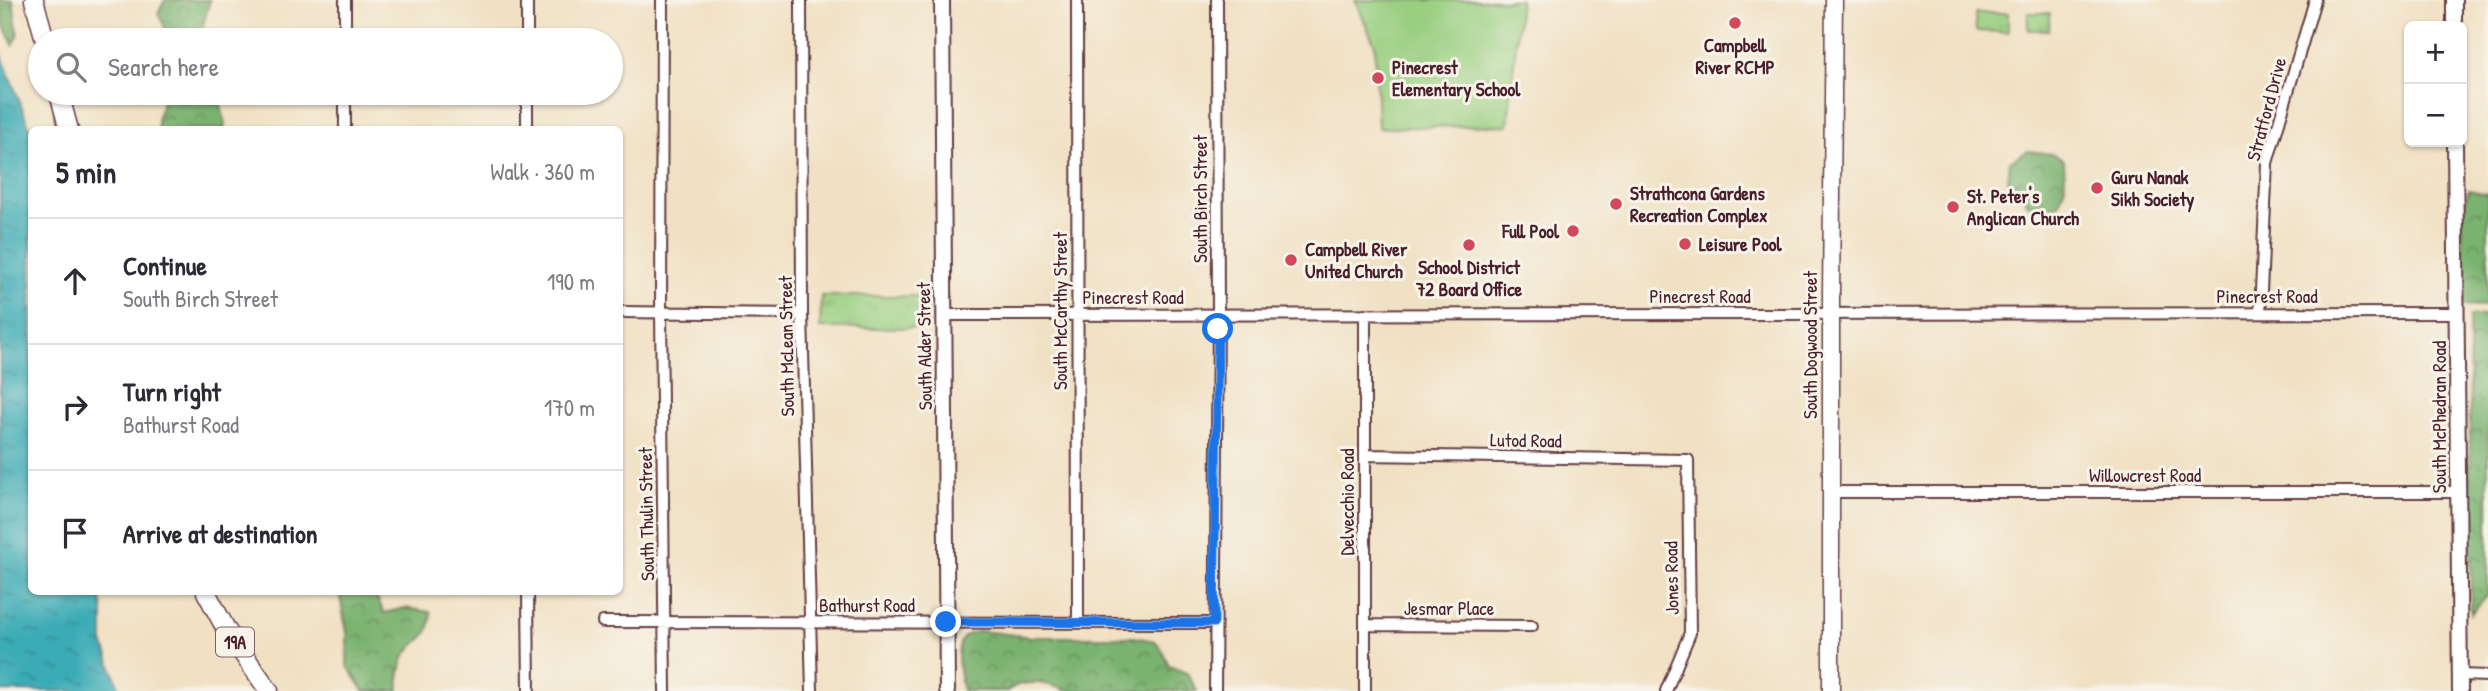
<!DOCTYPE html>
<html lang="en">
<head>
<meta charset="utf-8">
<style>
	:root { --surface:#fff; --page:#f2f2f3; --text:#2b2b33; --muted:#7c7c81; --line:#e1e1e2 }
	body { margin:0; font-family:"Patrick Hand",sans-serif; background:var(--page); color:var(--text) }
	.controls { position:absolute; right:21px; top:21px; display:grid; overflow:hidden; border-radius:10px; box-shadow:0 2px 5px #0004 }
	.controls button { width:63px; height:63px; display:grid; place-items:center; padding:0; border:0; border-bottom:2px solid var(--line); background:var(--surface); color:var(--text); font:35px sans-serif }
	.stop { position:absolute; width:21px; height:21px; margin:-16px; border:5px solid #1a73e8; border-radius:50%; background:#fff }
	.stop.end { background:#1a73e8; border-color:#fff; box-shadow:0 2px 7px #0008 }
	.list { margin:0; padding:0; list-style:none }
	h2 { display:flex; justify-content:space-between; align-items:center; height:91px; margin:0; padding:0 28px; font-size:30px }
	h2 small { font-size:23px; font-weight:400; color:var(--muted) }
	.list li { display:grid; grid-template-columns:46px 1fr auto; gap:21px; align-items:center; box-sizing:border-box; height:126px; padding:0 28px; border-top:2px solid var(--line) }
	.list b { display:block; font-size:26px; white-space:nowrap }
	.list p { margin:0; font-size:23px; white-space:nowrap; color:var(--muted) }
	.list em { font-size:23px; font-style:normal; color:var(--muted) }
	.icon { flex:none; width:38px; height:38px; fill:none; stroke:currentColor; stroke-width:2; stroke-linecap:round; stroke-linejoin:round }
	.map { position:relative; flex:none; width:2488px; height:691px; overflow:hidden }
	.search { position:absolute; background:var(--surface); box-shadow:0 2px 5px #0004; left:28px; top:28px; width:595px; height:77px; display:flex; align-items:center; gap:18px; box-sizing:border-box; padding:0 24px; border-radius:38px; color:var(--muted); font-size:26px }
	.panel { position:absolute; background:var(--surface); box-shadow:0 2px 5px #0004; left:28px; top:126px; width:595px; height:469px; border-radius:10px }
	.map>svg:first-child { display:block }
</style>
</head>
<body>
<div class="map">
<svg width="2488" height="691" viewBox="0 0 2488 691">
	<defs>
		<pattern id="forest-crowns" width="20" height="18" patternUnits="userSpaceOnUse" patternTransform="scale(1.75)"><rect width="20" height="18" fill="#7ab26f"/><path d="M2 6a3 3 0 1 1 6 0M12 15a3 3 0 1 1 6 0" fill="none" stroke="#66905b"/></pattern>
		<pattern id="park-tufts" width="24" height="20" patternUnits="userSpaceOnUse" patternTransform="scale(1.75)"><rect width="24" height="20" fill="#99cf81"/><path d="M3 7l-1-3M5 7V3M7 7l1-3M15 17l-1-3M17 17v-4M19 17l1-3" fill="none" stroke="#85b170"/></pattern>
		<pattern id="water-ripples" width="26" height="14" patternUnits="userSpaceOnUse" patternTransform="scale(1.75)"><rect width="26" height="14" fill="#3aabb5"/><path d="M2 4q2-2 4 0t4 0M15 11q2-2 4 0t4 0" fill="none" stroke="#338b93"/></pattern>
	</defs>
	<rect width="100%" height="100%" fill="#f7f3e8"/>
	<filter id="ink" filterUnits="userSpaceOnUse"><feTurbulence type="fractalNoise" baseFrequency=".0143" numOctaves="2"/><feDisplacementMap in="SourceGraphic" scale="14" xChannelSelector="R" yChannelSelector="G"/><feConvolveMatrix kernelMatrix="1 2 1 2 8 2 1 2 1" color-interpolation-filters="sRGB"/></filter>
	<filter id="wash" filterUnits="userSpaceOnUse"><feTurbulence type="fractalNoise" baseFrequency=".00686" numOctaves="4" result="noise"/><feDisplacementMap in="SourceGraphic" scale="28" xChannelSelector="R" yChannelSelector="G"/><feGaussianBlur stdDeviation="1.57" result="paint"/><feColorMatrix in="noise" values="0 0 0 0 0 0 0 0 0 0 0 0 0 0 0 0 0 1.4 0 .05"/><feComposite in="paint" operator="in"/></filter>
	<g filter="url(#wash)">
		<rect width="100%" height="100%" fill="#f1e1c4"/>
		<path fill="#99cf81" stroke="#727756" stroke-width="2" d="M 1355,0 L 1520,0 L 1508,125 L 1378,128 L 1375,45 Z"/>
		<path fill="url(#forest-crowns)" stroke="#62684d" stroke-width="2" d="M 0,0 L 13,0 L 18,36 L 13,45 L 4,26 Z
			M 165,0 L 210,0 L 199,40 L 171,40 L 158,13 Z
			M 165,93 L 218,93 L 225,122 L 224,129 L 158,129 L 157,120 Z
			M 2028,151 L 2053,154 L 2064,161 L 2065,185 L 2058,206 L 2028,205 L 2021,188 L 2008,181 L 2010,161 Z
			M 2469,190 L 2488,194 L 2488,306 L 2462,305 L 2462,209 Z
			M 2469,316 L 2488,316 L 2488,595 L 2471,614 Z
			M 339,592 L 376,592 L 375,594 L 384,613 L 405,608 L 431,612 C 431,644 412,639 404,658 C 400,667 398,682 399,691 L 364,691 L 347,665 L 347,632 Z
			M 981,631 L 1032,637 L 1133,637 L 1155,641 L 1161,648 L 1169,666 L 1187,673 L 1197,691 L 1067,691 C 1050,683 1022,678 1007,691 L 963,691 C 960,679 953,644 965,636 C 969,633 976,632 981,631 Z"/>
		<path fill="url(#park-tufts)" stroke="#727756" stroke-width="2" d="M 1975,13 L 2008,13 L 2008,32 L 1976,31 Z
			M 2028,13 L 2050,13 L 2049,30 L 2028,30 Z
			M 821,296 L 930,296 L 928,328 L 820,328 Z"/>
		<path fill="url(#water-ripples)" stroke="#426570" stroke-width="2" d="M 0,51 L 31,131 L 32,592 L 100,592 L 103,610 L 103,642 L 120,691 L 0,691 Z"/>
	</g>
	<g filter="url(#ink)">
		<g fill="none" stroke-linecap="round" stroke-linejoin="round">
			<defs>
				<path id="minor" d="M 527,0 L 527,40
					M 662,0 L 661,312 L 665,691
					M 801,0 L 802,314 L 812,691
					M 1077,0 L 1078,622
					M 345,40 L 345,0
					M 527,93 L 527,130
					M 345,130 L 345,93
					M 620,312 L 802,314
					M 2260,313 L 2267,163 L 2315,0
					M 1365,314 L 1365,691
					M 943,315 L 2457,313
					M 1365,455 L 1688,460 L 1690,633 L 1666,691
					M 1831,492 L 2458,492
					M 528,592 L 529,691
					M 603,622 L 1215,623
					M 1365,625 L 1532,626
					M 2460,675 L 2488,676
					M 1215,691 L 1218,315 L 1217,0"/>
				<path id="tertiary" d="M 942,0 L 947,691
					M 2454,0 L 2454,26
					M 2455,142 L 2460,691"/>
				<path id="secondary" d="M 1831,691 L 1831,293 L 1834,0"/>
				<path id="primary" d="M 34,0 L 45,40
					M 59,93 L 69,130
					M 206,592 L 227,631 L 269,691"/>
			</defs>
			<use href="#minor" stroke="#633c42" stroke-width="14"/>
			<use href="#tertiary" stroke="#633c42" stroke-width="18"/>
			<use href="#secondary" stroke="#633c42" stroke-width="19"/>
			<use href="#primary" stroke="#633c42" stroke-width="21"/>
			<use href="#minor" stroke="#fff" stroke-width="10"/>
			<use href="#tertiary" stroke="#fff" stroke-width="14"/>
			<use href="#secondary" stroke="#fff" stroke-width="16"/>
			<use href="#primary" stroke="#fff" stroke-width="18"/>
		</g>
	</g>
	<g fill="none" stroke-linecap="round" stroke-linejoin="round" filter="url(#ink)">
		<path stroke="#1a73e8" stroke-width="9" d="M 946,622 L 1214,623 L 1218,329"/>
	</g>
	<g fill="#d1495b" stroke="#f7f3e8" stroke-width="2.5">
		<circle cx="1735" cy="23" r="7"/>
		<circle cx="1378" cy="78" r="7"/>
		<circle cx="2097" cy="188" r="7"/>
		<circle cx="1616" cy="204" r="7"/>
		<circle cx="1953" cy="207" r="7"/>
		<circle cx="1573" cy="231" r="7"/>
		<circle cx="1685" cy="244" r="7"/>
		<circle cx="1469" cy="245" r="7"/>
		<circle cx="1291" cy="260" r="7"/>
	</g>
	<g text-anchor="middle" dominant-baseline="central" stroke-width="6" stroke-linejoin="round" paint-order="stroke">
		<rect fill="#f7f3e8" stroke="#7e5f64" stroke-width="2" x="216" y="627.5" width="38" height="29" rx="5"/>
		<g font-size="18" font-weight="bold" fill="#4a1f2b">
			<text x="235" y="642">19A</text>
		</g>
		<g font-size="19" font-weight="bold" fill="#4a1f2b" stroke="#f7f3e8" text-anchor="start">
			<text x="1735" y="45" text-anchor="middle">Campbell<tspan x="1735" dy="22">River RCMP</tspan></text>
			<text x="1392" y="67">Pinecrest<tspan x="1392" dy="22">Elementary School</tspan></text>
			<text x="2111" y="177">Guru Nanak<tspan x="2111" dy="22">Sikh Society</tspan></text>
			<text x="1630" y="193">Strathcona Gardens<tspan x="1630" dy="22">Recreation Complex</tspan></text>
			<text x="1967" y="196">St. Peter's<tspan x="1967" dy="22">Anglican Church</tspan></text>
			<text x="1559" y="231" text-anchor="end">Full Pool</text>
			<text x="1699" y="244">Leisure Pool</text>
			<text x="1305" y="249">Campbell River<tspan x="1305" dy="22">United Church</tspan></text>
			<text x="1469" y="267" text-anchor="middle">School District<tspan x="1469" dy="22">72 Board Office</tspan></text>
		</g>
		<g font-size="19" fill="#4a1f2b" stroke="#f7f3e8">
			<text transform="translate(2266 109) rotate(-75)">Stratford Drive</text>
			<text transform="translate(1200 199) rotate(-90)">South Birch Street</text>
			<text x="1700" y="296">Pinecrest Road</text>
			<text x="2267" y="296">Pinecrest Road</text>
			<text x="1133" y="297">Pinecrest Road</text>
			<text transform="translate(1060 311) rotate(-90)">South McCarthy Street</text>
			<text transform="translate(1810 345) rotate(-90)">South Dogwood Street</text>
			<text transform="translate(786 346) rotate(-91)">South McLean Street</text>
			<text transform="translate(924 346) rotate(-91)">South Alder Street</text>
			<text transform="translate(2439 417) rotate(-90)">South McPhedran Road</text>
			<text transform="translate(1526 440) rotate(1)">Lutod Road</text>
			<text x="2145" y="475">Willowcrest Road</text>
			<text transform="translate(1347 502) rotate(-90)">Delvecchio Road</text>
			<text transform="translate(646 514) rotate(-91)">South Thulin Street</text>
			<text transform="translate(1671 578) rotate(-91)">Jones Road</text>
			<text x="867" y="605">Bathurst Road</text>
			<text x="1449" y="608">Jesmar Place</text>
		</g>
	</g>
</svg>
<div class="controls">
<button>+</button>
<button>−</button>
</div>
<div class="stop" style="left:1218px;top:329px"></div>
<div class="stop end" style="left:946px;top:622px"></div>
<div class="search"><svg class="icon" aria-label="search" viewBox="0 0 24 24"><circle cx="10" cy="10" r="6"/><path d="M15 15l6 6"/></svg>Search here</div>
<section class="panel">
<h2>5 min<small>Walk · 360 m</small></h2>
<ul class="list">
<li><svg class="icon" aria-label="ahead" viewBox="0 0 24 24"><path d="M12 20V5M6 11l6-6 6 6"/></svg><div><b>Continue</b><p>South Birch Street</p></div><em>190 m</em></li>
<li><svg class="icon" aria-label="right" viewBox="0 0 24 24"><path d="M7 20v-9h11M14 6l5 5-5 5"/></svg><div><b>Turn right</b><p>Bathurst Road</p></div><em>170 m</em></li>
<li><svg class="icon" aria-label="arrive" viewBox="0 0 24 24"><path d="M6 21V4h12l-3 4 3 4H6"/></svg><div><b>Arrive at destination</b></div></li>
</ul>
</section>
</div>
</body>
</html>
